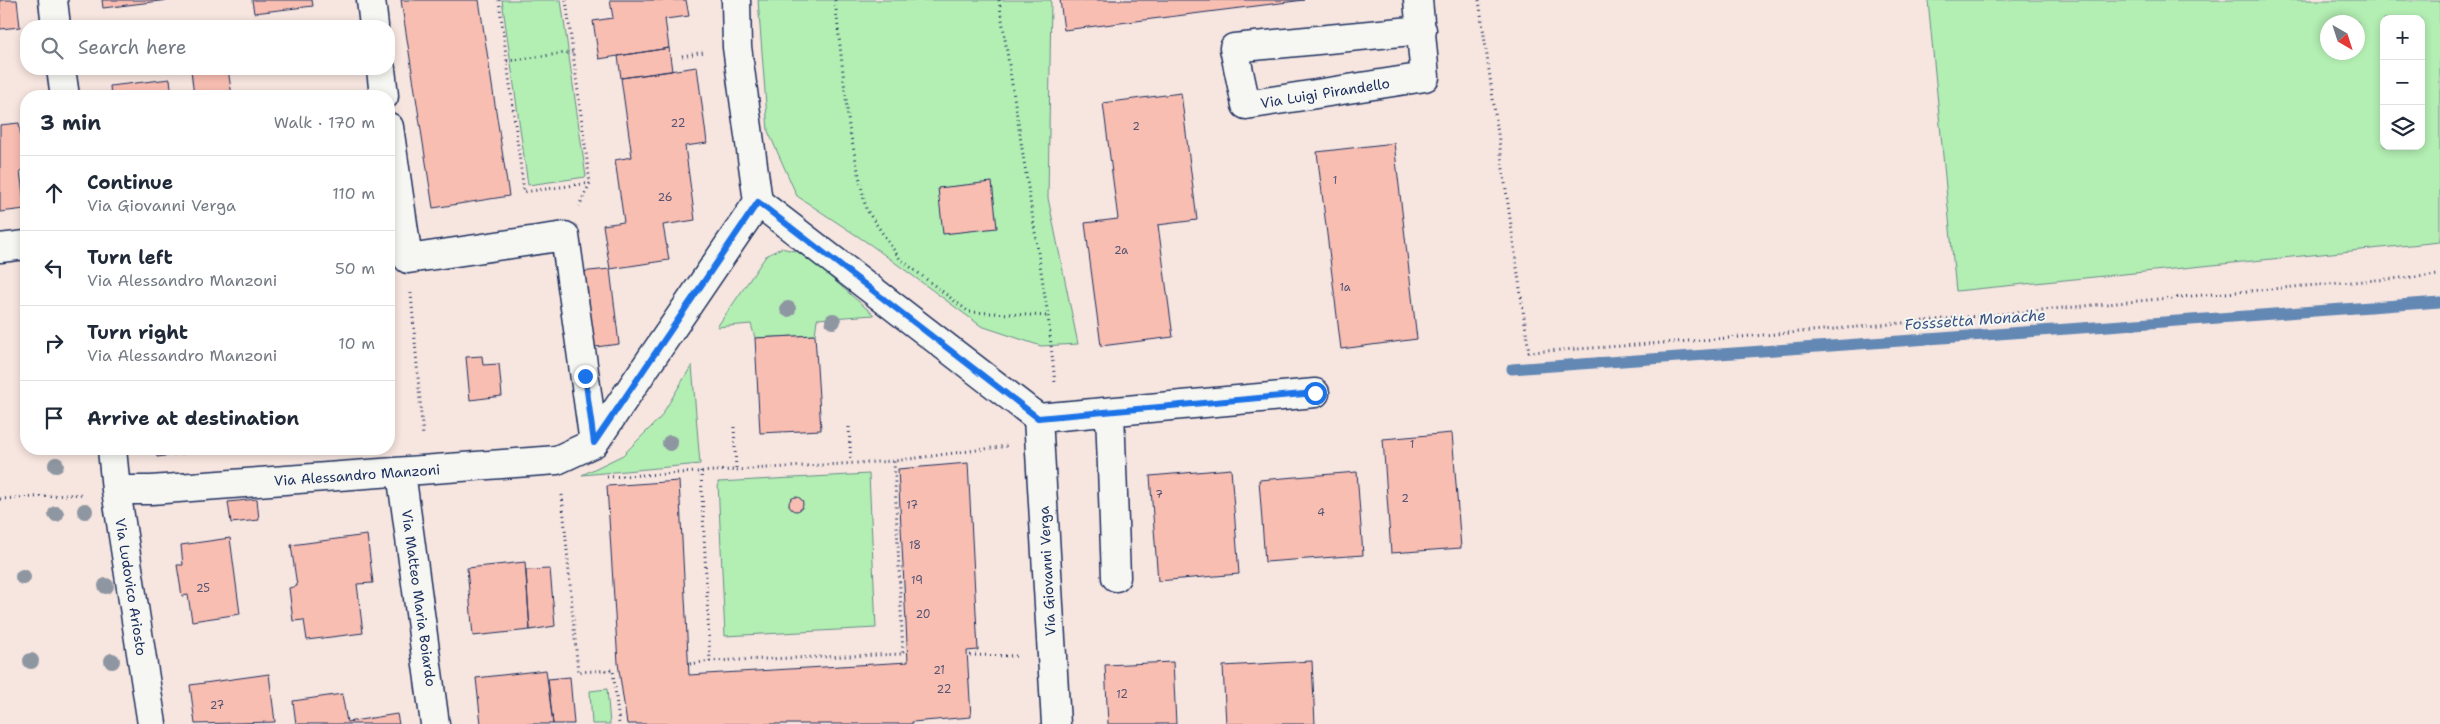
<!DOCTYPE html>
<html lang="en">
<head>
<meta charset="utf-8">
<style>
	:root { --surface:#fff; --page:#f6f6f7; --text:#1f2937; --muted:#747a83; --line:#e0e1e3 }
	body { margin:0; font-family:"Shantell Sans",sans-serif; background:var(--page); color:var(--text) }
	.controls { position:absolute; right:15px; top:15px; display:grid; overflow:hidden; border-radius:10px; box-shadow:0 2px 8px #0003 }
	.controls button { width:45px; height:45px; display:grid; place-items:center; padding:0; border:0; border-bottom:1px solid var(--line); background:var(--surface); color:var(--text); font:25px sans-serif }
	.compass { position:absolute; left:2320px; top:15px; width:45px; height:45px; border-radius:50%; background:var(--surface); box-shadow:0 2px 8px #0003; rotate:141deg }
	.stop { position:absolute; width:15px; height:15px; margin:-11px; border:4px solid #1a73e8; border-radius:50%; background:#fff }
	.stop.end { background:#1a73e8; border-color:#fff; box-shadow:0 1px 5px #0008 }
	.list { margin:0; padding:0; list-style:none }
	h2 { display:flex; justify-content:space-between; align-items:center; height:65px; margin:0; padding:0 20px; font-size:21px }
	h2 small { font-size:16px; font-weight:400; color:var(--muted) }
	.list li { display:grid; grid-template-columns:32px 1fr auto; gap:15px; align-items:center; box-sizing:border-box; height:75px; padding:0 20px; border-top:1px solid var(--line) }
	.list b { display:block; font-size:19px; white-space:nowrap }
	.list p { margin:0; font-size:16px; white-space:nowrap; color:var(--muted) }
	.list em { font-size:16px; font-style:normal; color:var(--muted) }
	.icon { flex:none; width:28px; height:28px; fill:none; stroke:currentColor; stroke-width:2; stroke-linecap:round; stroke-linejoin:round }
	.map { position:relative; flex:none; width:2440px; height:724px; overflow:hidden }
	.search { position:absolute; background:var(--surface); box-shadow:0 2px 8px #0003; left:20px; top:20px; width:375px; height:55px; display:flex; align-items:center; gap:12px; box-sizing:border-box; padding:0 18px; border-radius:20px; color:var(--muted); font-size:19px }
	.panel { position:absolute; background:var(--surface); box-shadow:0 2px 8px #0003; left:20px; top:90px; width:375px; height:365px; border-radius:20px }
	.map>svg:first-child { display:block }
</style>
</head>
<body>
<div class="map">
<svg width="2440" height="724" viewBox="0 0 2440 724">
	<rect width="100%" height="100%" fill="#f7e5df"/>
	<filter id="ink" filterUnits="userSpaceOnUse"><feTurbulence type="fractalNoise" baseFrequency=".02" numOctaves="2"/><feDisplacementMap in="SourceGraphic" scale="10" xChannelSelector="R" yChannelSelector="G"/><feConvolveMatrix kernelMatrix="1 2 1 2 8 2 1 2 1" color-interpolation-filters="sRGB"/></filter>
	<g filter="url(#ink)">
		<path fill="#b3eeb3" stroke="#678e88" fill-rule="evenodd" d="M 502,0 L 561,0 L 586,177 L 528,185 Z
			M 758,0 L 1051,0 L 1048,198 L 1078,344 L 1041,346 L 981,326 L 871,245 L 797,196 L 768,131 Z
			M 1928,0 L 2440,0 L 2440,242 L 1956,291 ZM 2384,19 L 2421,19 L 2421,146 L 2384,146 ZM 2328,22 L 2358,22 L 2358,52 L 2328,52 Z
			M 781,248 L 803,253 L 874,315 L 817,319 L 815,335 L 755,338 L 751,324 L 717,327 L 766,256 Z
			M 692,365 L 700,464 L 582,475 L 623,455 L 660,418 Z
			M 869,474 L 876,628 L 725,636 L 718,482 Z
			M 607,689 L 610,724 L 592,724 L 590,691 Z"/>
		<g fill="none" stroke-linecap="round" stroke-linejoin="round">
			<path stroke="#6388b4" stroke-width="11" d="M 1512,369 L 2440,302"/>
		</g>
		<path fill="#f9beb2" stroke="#1b2f5e" d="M 0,0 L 17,0 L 20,27 L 0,29 Z
			M 102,0 L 168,0 L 103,8 Z
			M 252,0 L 312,0 L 313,6 L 254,13 Z
			M 401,0 L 479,0 L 509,196 L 433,208 Z
			M 610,0 L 686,0 L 689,16 L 665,19 L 669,48 L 599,59 L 593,21 L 613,18 Z
			M 1060,0 L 1304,0 L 1064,30 Z
			M 669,48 L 672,71 L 621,78 L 618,56 Z
			M 697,67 L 707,143 L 685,146 L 695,220 L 663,225 L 669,260 L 610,269 L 603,225 L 624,222 L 615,160 L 632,157 L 621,78 Z
			M 205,69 L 228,69 L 232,96 L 194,96 L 191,70 Z
			M 170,79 L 172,96 L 111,96 L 110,86 Z
			M 1181,93 L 1197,220 L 1158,225 L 1173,337 L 1101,346 L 1085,223 L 1118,219 L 1103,103 Z
			M 19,123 L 26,170 L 20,171 L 25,209 L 0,212 L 0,125 Z
			M 1394,143 L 1417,339 L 1341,349 L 1317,152 Z
			M 992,182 L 997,228 L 943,234 L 938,188 Z
			M 610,269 L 619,344 L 588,348 L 579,272 Z
			M 815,335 L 821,430 L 760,433 L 755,338 Z
			M 482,356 L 483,365 L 499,364 L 502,396 L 470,400 L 466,357 Z
			M 1452,433 L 1461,548 L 1391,553 L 1383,439 Z
			M 156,449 L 221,449 L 157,457 Z
			M 968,463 L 978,650 L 967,651 L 971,717 L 912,722 L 912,724 L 627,724 L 618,663 L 607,486 L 679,481 L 689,675 L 908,662 L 898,469 Z
			M 1231,469 L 1239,574 L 1158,581 L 1150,476 Z
			M 1357,472 L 1363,555 L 1265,562 L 1259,480 Z
			M789 504a7 7 0 1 1 14 0a7 7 0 1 1-14 0Z
			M 257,499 L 259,520 L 231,523 L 228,502 Z
			M 367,535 L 373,583 L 357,584 L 363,633 L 307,640 L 304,620 L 293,621 L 289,588 L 297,586 L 291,545 Z
			M 230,538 L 240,614 L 192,621 L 188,595 L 182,596 L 177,565 L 183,565 L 181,545 Z
			M 525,562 L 530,630 L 473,636 L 467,568 Z
			M 550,569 L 555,626 L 530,630 L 526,570 Z
			M 1312,661 L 1315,724 L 1226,724 L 1223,666 Z
			M 1173,662 L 1176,724 L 1108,724 L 1105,665 Z
			M 546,670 L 553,724 L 481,724 L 476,678 Z
			M 269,674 L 275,722 L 195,724 L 190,685 Z
			M 570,677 L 574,724 L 553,724 L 548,679 Z
			M 342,694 L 347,722 L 397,714 L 399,724 L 296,724 L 293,701 Z"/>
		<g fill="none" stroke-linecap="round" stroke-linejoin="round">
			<defs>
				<path id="street" d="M 53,0 L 56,26
					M 371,0 L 374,26
					M 1418,0 L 1425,77 L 1246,105 L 1234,48 L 1422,30
					M 61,69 L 65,96
					M 381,69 L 384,96
					M 389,127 L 408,259 L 565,236 L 594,443
					M 758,202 L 1038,418 L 1056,724
					M 0,248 L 26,245
					M 1110,412 L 1116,577
					M 1038,418 L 1315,393
					M 112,449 L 116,490 L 152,724
					M 401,472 L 435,724
					M 116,490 L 151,490 L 557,460 L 594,443 L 758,202 L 737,47 L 736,0"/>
			</defs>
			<use href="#street" stroke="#1b2f5e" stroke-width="31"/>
			<path stroke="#1b2f5e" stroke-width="3" stroke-dasharray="1 4" stroke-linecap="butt" d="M 499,0 L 524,192 L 590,183
				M 566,0 L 590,183 L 579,206
				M 835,0 L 849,127 L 866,209 L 900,259 L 969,312 L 1048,316
				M 999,0 L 1048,316 L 1055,383
				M 1479,0 L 1529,352 C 1833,334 2136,298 2440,275
				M 682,56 L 704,52
				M 507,61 L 573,52
				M 411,293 L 423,437
				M 734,427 L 736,469
				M 849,427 L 851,462
				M 701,471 L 710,661 L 903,654 L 894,461
				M 607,477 L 894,461 L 1007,446
				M 562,495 L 578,672 L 613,670 L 619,724
				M 0,499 L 83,494
				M 970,655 L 1017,656
				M 690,664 L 710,661"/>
			<use href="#street" stroke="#f6f6f2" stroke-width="28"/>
		</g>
		<g fill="#8e96a1">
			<circle cx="788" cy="309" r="8"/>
			<circle cx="833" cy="321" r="8"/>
			<circle cx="670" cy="443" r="8"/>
			<circle cx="56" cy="465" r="8"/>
			<circle cx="85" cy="511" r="8"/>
			<circle cx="56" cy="514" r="8"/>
			<circle cx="23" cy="577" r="8"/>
			<circle cx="106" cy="586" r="8"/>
			<circle cx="31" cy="661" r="8"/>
			<circle cx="112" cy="661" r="8"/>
		</g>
	</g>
	<g fill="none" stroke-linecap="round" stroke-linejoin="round" filter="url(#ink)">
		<path stroke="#1a73e8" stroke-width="6" d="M 585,376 L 594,443 L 758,202 L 1038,418 L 1315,393"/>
	</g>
	<g text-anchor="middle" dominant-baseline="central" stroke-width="4" stroke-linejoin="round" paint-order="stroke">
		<g font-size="11" fill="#525373">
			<text x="678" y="123">22</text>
			<text x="1136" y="126">2</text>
			<text x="1335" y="180">1</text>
			<text x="665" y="197">26</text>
			<text x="1121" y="250">2a</text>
			<text x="1345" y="287">1a</text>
			<text x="1412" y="444">1</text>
			<text x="1159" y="494">7</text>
			<text x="1405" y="498">2</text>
			<text x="912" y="505">17</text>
			<text x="1321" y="512">4</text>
			<text x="915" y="545">18</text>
			<text x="917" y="580">19</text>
			<text x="203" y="588">25</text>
			<text x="923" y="614">20</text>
			<text x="939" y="670">21</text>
			<text x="944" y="689">22</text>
			<text x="1122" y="694">12</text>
			<text x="217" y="705">27</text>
		</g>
		<g font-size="14" fill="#1b2f5e" stroke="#f6f6f2">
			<text transform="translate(1325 93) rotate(-9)">Via Luigi Pirandello</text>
			<text transform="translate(357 475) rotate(-4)">Via Alessandro Manzoni</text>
			<text transform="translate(1047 571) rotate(-93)">Via Giovanni Verga</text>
			<text transform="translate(131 587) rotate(81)">Via Ludovico Ariosto</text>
			<text transform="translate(419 598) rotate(82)">Via Matteo Maria Boiardo</text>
		</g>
		<g font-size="15" font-style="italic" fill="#395482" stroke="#f6f6f2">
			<text transform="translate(1975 320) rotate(-4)">Fosssetta Monache</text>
		</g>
	</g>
</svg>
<div class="controls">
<button>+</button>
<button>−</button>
<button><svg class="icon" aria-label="layers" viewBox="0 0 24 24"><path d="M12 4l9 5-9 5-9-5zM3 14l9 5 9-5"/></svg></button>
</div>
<svg class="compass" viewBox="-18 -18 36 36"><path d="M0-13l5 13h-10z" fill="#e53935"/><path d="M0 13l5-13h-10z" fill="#747a83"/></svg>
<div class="stop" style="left:1315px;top:393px"></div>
<div class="stop end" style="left:585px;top:376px"></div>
<div class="search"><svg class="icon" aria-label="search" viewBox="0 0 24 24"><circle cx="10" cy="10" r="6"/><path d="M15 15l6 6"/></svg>Search here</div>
<section class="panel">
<h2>3 min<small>Walk · 170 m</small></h2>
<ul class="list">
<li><svg class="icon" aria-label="ahead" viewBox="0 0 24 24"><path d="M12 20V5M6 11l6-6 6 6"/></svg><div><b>Continue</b><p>Via Giovanni Verga</p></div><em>110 m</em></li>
<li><svg class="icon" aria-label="left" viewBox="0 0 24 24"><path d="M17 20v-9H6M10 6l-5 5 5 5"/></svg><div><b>Turn left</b><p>Via Alessandro Manzoni</p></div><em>50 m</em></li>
<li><svg class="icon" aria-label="right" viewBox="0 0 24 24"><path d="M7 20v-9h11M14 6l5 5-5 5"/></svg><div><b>Turn right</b><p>Via Alessandro Manzoni</p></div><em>10 m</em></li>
<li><svg class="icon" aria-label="arrive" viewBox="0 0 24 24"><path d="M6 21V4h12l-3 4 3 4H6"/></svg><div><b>Arrive at destination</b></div></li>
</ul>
</section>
</div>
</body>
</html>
